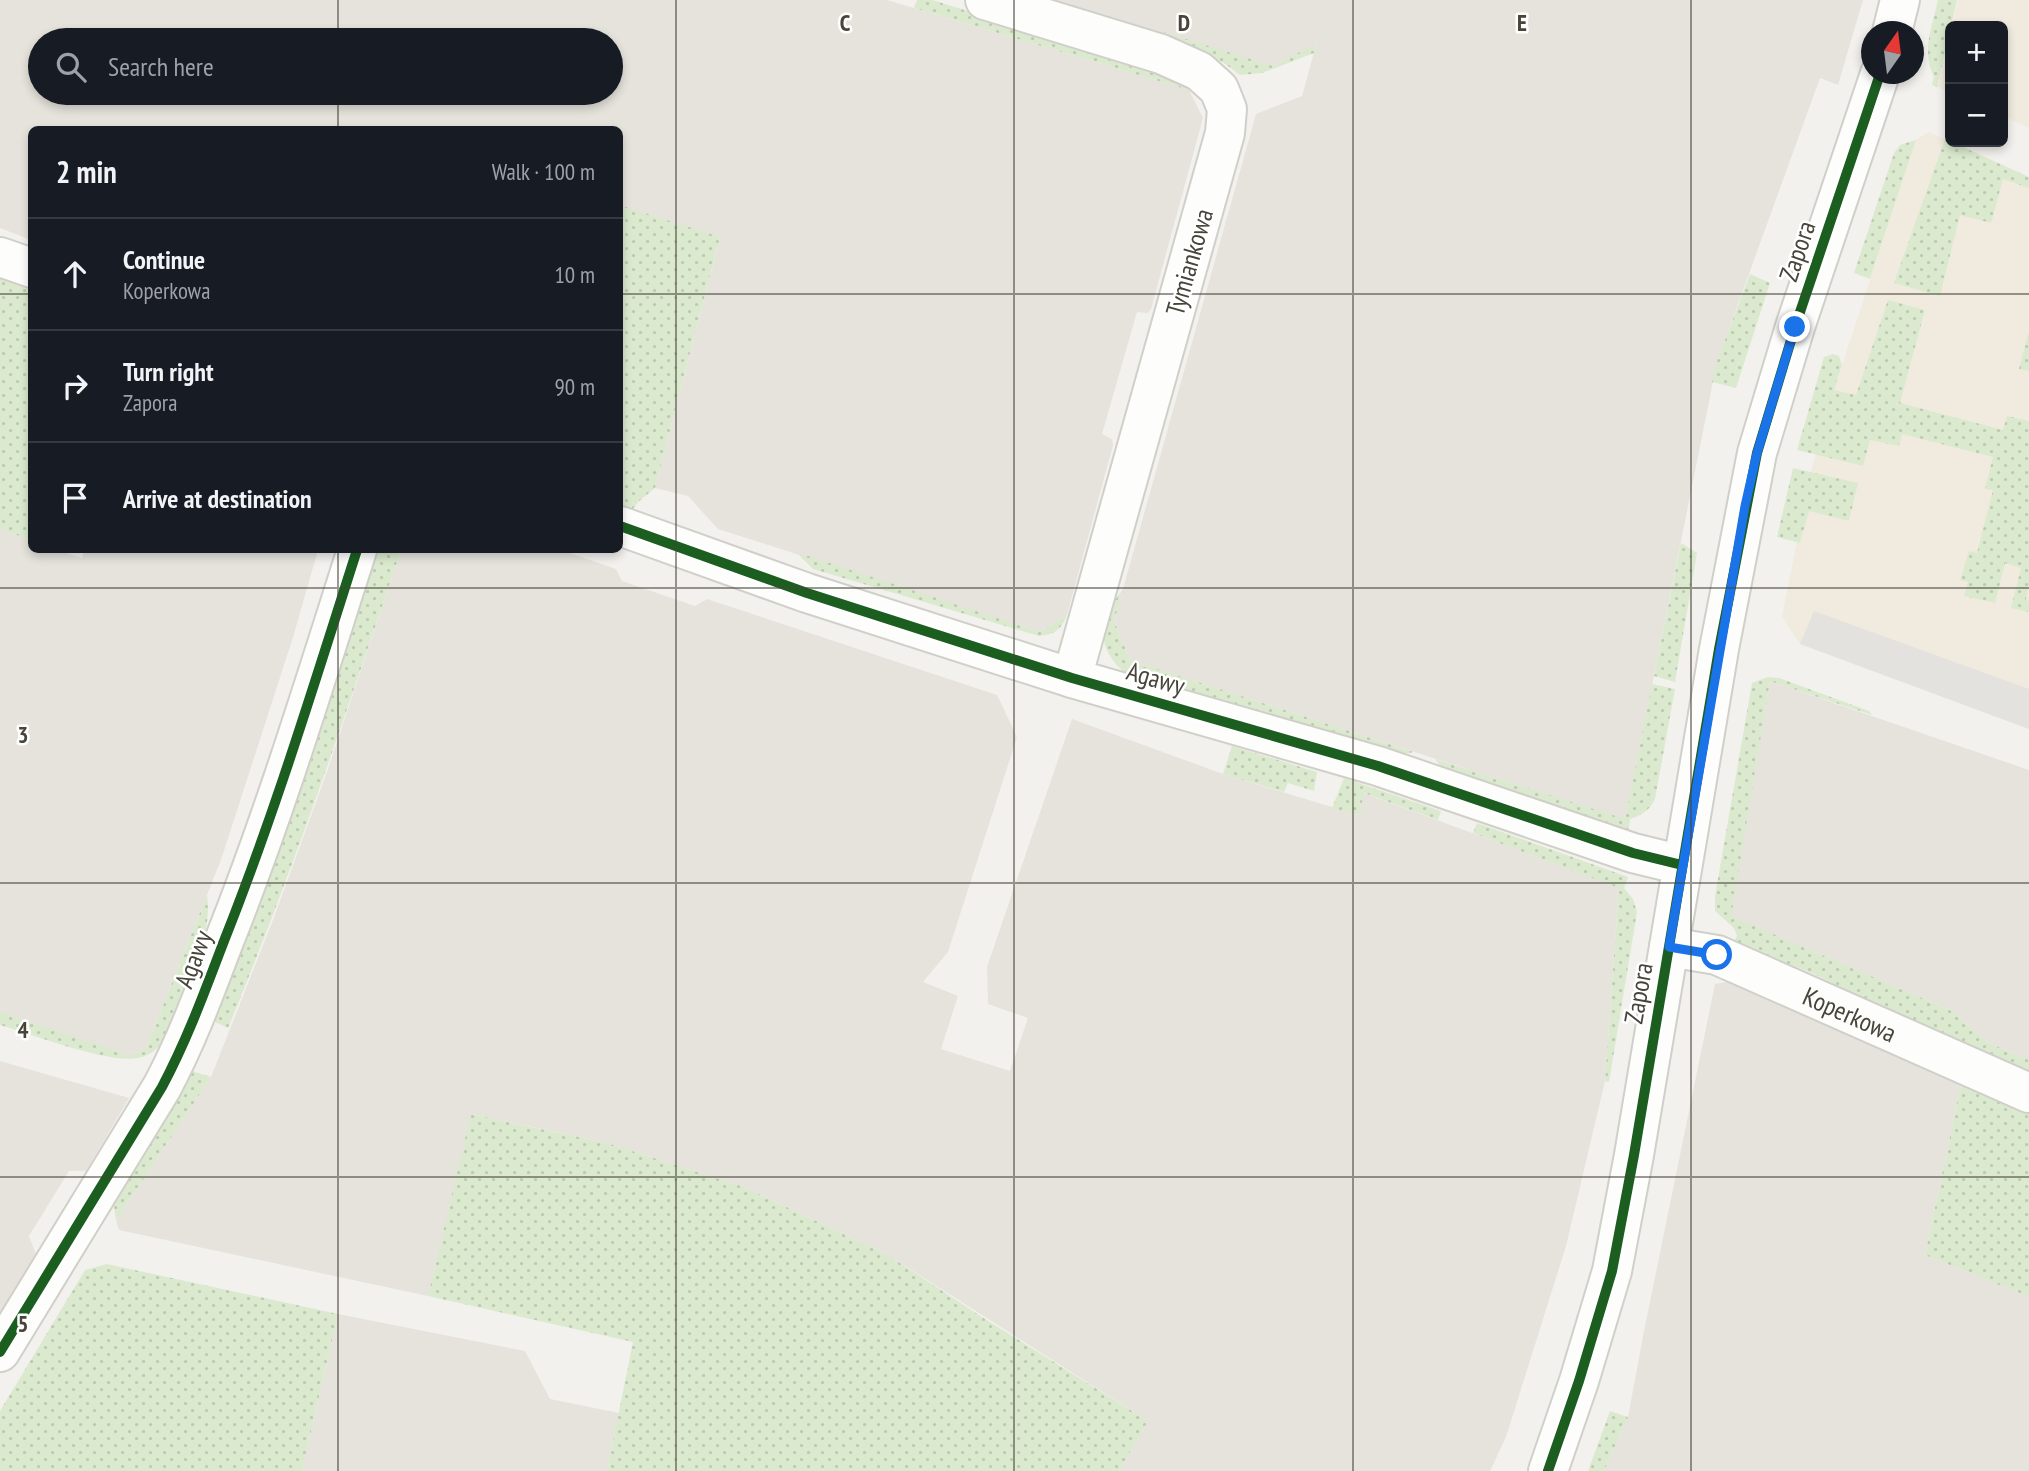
<!DOCTYPE html>
<html lang="en">
<head>
<meta charset="utf-8">
<style>
	:root { --surface:#171b24; --page:#242831; --text:#f1f3f6; --muted:#9ea1a6; --line:#363941 }
	body { margin:0; font-family:"PT Sans Narrow",sans-serif; background:var(--page); color:var(--text) }
	.controls { position:absolute; right:21px; top:21px; display:grid; overflow:hidden; border-radius:10px; box-shadow:0 4px 10px #0003 }
	.controls button { width:63px; height:63px; display:grid; place-items:center; padding:0; border:0; border-bottom:2px solid var(--line); background:var(--surface); color:var(--text); font:35px sans-serif }
	.compass { position:absolute; left:1861px; top:21px; width:63px; height:63px; border-radius:50%; background:var(--surface); box-shadow:0 4px 10px #0003; rotate:14deg }
	.stop { position:absolute; width:21px; height:21px; margin:-16px; border:5px solid #1a73e8; border-radius:50%; background:#fff }
	.stop.end { background:#1a73e8; border-color:#fff; box-shadow:0 2px 7px #0008 }
	.list { margin:0; padding:0; list-style:none }
	h2 { display:flex; justify-content:space-between; align-items:center; height:91px; margin:0; padding:0 28px; font-size:30px }
	h2 small { font-size:23px; font-weight:400; color:var(--muted) }
	.list li { display:grid; grid-template-columns:46px 1fr auto; gap:21px; align-items:center; box-sizing:border-box; height:112px; padding:0 28px; border-top:2px solid var(--line) }
	.list b { display:block; font-size:26px; white-space:nowrap }
	.list p { margin:0; font-size:23px; white-space:nowrap; color:var(--muted) }
	.list em { font-size:23px; font-style:normal; color:var(--muted) }
	.icon { flex:none; width:38px; height:38px; fill:none; stroke:currentColor; stroke-width:2; stroke-linecap:round; stroke-linejoin:round }
	.map { position:relative; flex:none; width:2029px; height:1471px; overflow:hidden }
	.search { position:absolute; background:var(--surface); box-shadow:0 4px 10px #0003; left:28px; top:28px; width:595px; height:77px; display:flex; align-items:center; gap:18px; box-sizing:border-box; padding:0 24px; border-radius:38px; color:var(--muted); font-size:26px }
	.panel { position:absolute; background:var(--surface); box-shadow:0 4px 10px #0003; left:28px; top:126px; width:595px; height:427px; border-radius:10px }
	.map>svg:first-child { display:block }
</style>
</head>
<body>
<div class="map">
<svg width="2029" height="1471" viewBox="0 0 2029 1471">
	<defs>
		<pattern id="grass-dots" width="8" height="8" patternUnits="userSpaceOnUse" patternTransform="scale(1.75)"><rect width="8" height="8" fill="#dbeacf"/><path d="M2 2h.1M6 6h.1" fill="none" stroke="#bdcab2" stroke-width="1.8" stroke-linecap="round"/></pattern>
	</defs>
	<rect width="100%" height="100%" fill="#f2f1ed"/>
	<path fill="#e5e3db" fill-rule="evenodd" d="M 0,0 L 887,0 L 1189,90 L 1203,118 L 1151,309 L 1148,313 L 1137,312 L 1102,434 L 1112,439 L 1113,445 L 1067,615 L 1040,632 L 718,529 L 688,496 L 655,488 L 720,238 L 620,205 L 620,130 L 32,130 L 31,240 L 0,228 ZM 40,40 L 611,40 L 611,93 L 40,93 Z
		M 1051,0 L 1863,0 L 1838,85 L 1820,78 L 1717,362 L 1625,820 L 1130,660 L 1114,621 L 1256,114 L 1302,96 L 1316,45 L 1273,66 Z
		M 0,529 L 31,540 L 32,550 L 57,550 L 82,558 L 84,550 L 318,550 L 294,634 L 222,857 L 145,1051 L 129,1055 L 0,1013 Z
		M 401,550 L 561,550 L 616,569 L 622,581 L 695,606 L 707,599 L 997,695 L 1017,737 L 948,952 L 923,982 L 958,996 L 941,1049 L 1010,1071 L 1028,1018 L 988,1004 L 987,967 L 1072,719 L 1223,774 L 1358,815 L 1363,793 L 1619,887 L 1605,1081 L 1566,1246 L 1506,1437 L 1490,1471 L 1119,1471 L 1148,1421 L 888,1255 L 744,1187 L 607,1143 L 472,1114 L 428,1296 L 119,1230 L 116,1220 L 211,1077 L 273,920 L 328,769 Z
		M 1770,681 L 2029,770 L 2029,1060 L 1989,1043 L 1952,1011 L 1730,916 Z
		M 1727,982 L 1963,1075 L 1925,1255 L 2029,1297 L 2029,1471 L 1604,1471 L 1628,1417 L 1644,1331 L 1715,984 Z
		M 0,1061 L 129,1098 L 86,1171 L 69,1171 L 29,1236 L 36,1254 L 0,1314 Z
		M 338,1314 L 525,1351 L 550,1399 L 619,1413 L 607,1471 L 302,1471 Z"/>
	<path fill="#f0ebde" d="M 1958,0 L 2029,0 L 2029,128 L 2003,116 L 2003,26 L 1952,26 Z
		M 1950,32 L 1950,93 L 1937,87 Z
		M 1929,132 L 2029,177 L 2029,729 L 1800,644 L 1782,616 L 1811,471 L 1834,390 L 1916,140 Z"/>
	<path fill="url(#grass-dots)" d="M 917,0 L 932,0 L 1136,63 L 1179,81 L 1189,90 L 914,8 Z
		M 1938,0 L 1957,0 L 1937,87 L 1932,85 L 1934,77 C 1921,52 1932,27 1938,0 Z
		M 1157,30 L 1273,66 L 1316,44 L 1314,53 L 1262,73 L 1240,75 L 1224,63 L 1163,40 Z
		M 1945,139 L 2029,177 L 2029,188 L 2003,179 L 1991,223 L 1960,215 L 1940,296 L 1894,283 Z
		M 1916,140 L 1870,279 L 1854,273 L 1894,153 L 1900,145 Z
		M 620,205 L 720,237 L 655,488 L 638,502 L 630,513 L 620,510 Z
		M 0,273 L 31,285 L 31,540 L 0,529 Z
		M 1750,274 L 1770,283 L 1736,388 L 1712,382 L 1717,361 Z
		M 1888,300 L 1925,310 L 1900,403 L 2003,430 L 2007,416 L 2029,421 L 2029,584 L 2026,600 L 2029,601 L 2029,612 L 2011,608 L 2021,568 L 2005,563 L 1995,603 L 1964,596 L 1968,582 L 1960,580 L 1969,551 L 1977,553 L 1993,490 L 1985,489 L 1993,457 L 1902,434 L 1899,446 L 1870,440 L 1863,466 L 1797,450 L 1824,357 L 1833,354 L 1839,356 L 1842,365 L 1834,390 L 1856,395 Z
		M 2028,334 L 2029,335 L 2029,371 L 2019,369 Z
		M 1793,468 L 1858,483 L 1849,521 L 1809,511 L 1800,543 L 1777,537 Z
		M 1681,543 L 1697,553 L 1675,682 L 1654,676 Z
		M 375,550 L 401,550 C 347,711 293,871 228,1028 L 213,1021 C 275,866 325,708 375,550 Z
		M 796,552 L 1040,632 L 1067,615 C 1060,631 1055,634 1039,636 L 813,569 Z
		M 1123,590 L 1114,621 L 1130,660 L 1414,752 L 1387,757 L 1128,675 C 1096,652 1096,619 1123,590 Z
		M 1768,677 L 1779,678 L 1869,711 L 1872,715 L 1770,681 L 1731,916 L 1952,1011 L 1989,1043 L 2029,1060 L 2029,1078 L 1980,1057 L 1814,974 L 1734,942 L 1737,936 L 1734,928 L 1715,911 L 1715,896 L 1752,683 Z
		M 1652,684 L 1675,689 L 1655,799 C 1649,811 1642,815 1630,819 L 1628,833 L 1448,776 L 1435,759 L 1625,819 Z
		M 1232,746 L 1317,772 L 1314,791 L 1288,783 L 1284,792 L 1223,774 Z
		M 1344,778 L 1441,811 L 1438,820 L 1364,793 L 1359,815 L 1332,808 Z
		M 1477,823 L 1628,877 L 1624,888 L 1633,899 L 1637,912 L 1609,1082 L 1605,1081 L 1619,888 L 1473,833 Z
		M 207,895 C 214,943 179,1001 161,1045 C 153,1052 148,1056 138,1058 C 108,1064 32,1034 0,1025 L 0,1012 L 129,1055 L 145,1051 Z
		M 189,1070 L 211,1077 L 116,1220 L 114,1207 L 119,1190 Z
		M 1963,1075 L 2029,1105 L 2029,1297 L 1925,1255 Z
		M 471,1114 L 607,1143 L 744,1187 L 888,1255 L 982,1317 L 1148,1421 L 1119,1471 L 607,1471 L 633,1342 L 428,1296 Z
		M 107,1264 L 338,1314 L 302,1471 L 0,1471 L 0,1411 L 85,1270 Z
		M 1610,1411 L 1628,1417 L 1604,1471 L 1588,1471 Z"/>
	<path fill="#e3e2de" d="M 1814,611 L 2029,689 L 2029,729 L 1800,644 Z"/>
	<g fill="none" stroke-linecap="round" stroke-linejoin="round">
		<defs>
			<g id="minor">
				<path d="M 985,0 L 1161,54 L 1199,71 L 1219,89 L 1227,109 L 1225,133 L 1072,678"/>
				<path d="M 1892,32 L 1900,0"/>
				<path d="M 0,257 L 32,268"/>
				<path d="M 620,526 L 807,593 L 1072,678 L 1378,766 L 1633,853 L 1682,865"/>
				<path id="s1" d="M 1669,947 L 1717,955 L 2029,1093"/>
				<path d="M 0,1352 L 162,1087 C 187,1040 205,991 224,941 C 275,813 315,681 357,550"/>
				<path d="M 1548,1471 L 1579,1381 L 1612,1271 L 1634,1155 L 1719,649 L 1757,453 L 1795,327 L 1880,74"/>
			</g>
		</defs>
		<use href="#minor" stroke="#d0cfca" stroke-width="42"/>
		<use href="#minor" stroke="#fdfdfc" stroke-width="38"/>
		<defs>
			<path id="cycleway" d="M 620,526 L 807,593 L 1072,678 L 1378,766 L 1633,853 L 1682,865
				M 0,1352 L 162,1087 C 187,1040 205,991 224,941 C 275,813 315,681 357,550
				M 1548,1471 L 1579,1381 L 1612,1271 L 1634,1155 L 1719,649 L 1757,453 L 1795,327 L 1880,74"/>
		</defs>
		<use href="#cycleway" stroke="#fff" stroke-width="15"/>
		<use href="#cycleway" stroke="#1b5e20" stroke-width="10"/>
	</g>
	<g fill="none" stroke-linecap="round" stroke-linejoin="round">
		<path stroke="#1a73e8" stroke-width="9" d="M 1717,955 L 1669,947 L 1745,506 L 1757,453 L 1795,327"/>
	</g>
	<path fill="none" stroke="#474439" stroke-width="2" stroke-opacity="0.55" d="M 338,0 L 338,40M 676,0 L 676,1471M 1014,0 L 1014,1471M 1353,0 L 1353,1471M 1691,0 L 1691,1471M 338,93 L 338,130M 0,294 L 32,294M 620,294 L 2029,294M 338,550 L 338,1471M 0,588 L 2029,588M 0,883 L 2029,883M 0,1177 L 2029,1177"/>
	<g text-anchor="middle" dominant-baseline="central" stroke-width="5" stroke-linejoin="round" paint-order="stroke">
		<g font-size="26" fill="#474439" stroke="#fff">
			<text transform="translate(1797 251) rotate(-71)">Zapora</text>
			<text transform="translate(1189 262) rotate(-74)">Tymiankowa</text>
			<text transform="translate(1156 678) rotate(16)">Agawy</text>
			<text transform="translate(193 959) rotate(-69)">Agawy</text>
			<text transform="translate(1638 993) rotate(-80)">Zapora</text>
			<text stroke="none"><textPath href="#s1" startOffset="194">Koperkowa</textPath></text>
		</g>
	</g>
	<g font-size="23" text-anchor="middle" font-weight="bold" fill="#474439" stroke="#fff" stroke-width="5" stroke-linejoin="round" paint-order="stroke">
		<text x="845" y="31">C</text>
		<text x="1184" y="31">D</text>
		<text x="1522" y="31">E</text>
		<text x="23" y="743">3</text>
		<text x="23" y="1038">4</text>
		<text x="23" y="1332">5</text>
	</g>
</svg>
<div class="controls">
<button>+</button>
<button>−</button>
</div>
<svg class="compass" viewBox="-18 -18 36 36"><path d="M0-13l5 13h-10z" fill="#e53935"/><path d="M0 13l5-13h-10z" fill="#9ea1a6"/></svg>
<div class="stop" style="left:1717px;top:955px"></div>
<div class="stop end" style="left:1795px;top:327px"></div>
<div class="search"><svg class="icon" aria-label="search" viewBox="0 0 24 24"><circle cx="10" cy="10" r="6"/><path d="M15 15l6 6"/></svg>Search here</div>
<section class="panel">
<h2>2 min<small>Walk · 100 m</small></h2>
<ul class="list">
<li><svg class="icon" aria-label="ahead" viewBox="0 0 24 24"><path d="M12 20V5M6 11l6-6 6 6"/></svg><div><b>Continue</b><p>Koperkowa</p></div><em>10 m</em></li>
<li><svg class="icon" aria-label="right" viewBox="0 0 24 24"><path d="M7 20v-9h11M14 6l5 5-5 5"/></svg><div><b>Turn right</b><p>Zapora</p></div><em>90 m</em></li>
<li><svg class="icon" aria-label="arrive" viewBox="0 0 24 24"><path d="M6 21V4h12l-3 4 3 4H6"/></svg><div><b>Arrive at destination</b></div></li>
</ul>
</section>
</div>
</body>
</html>
